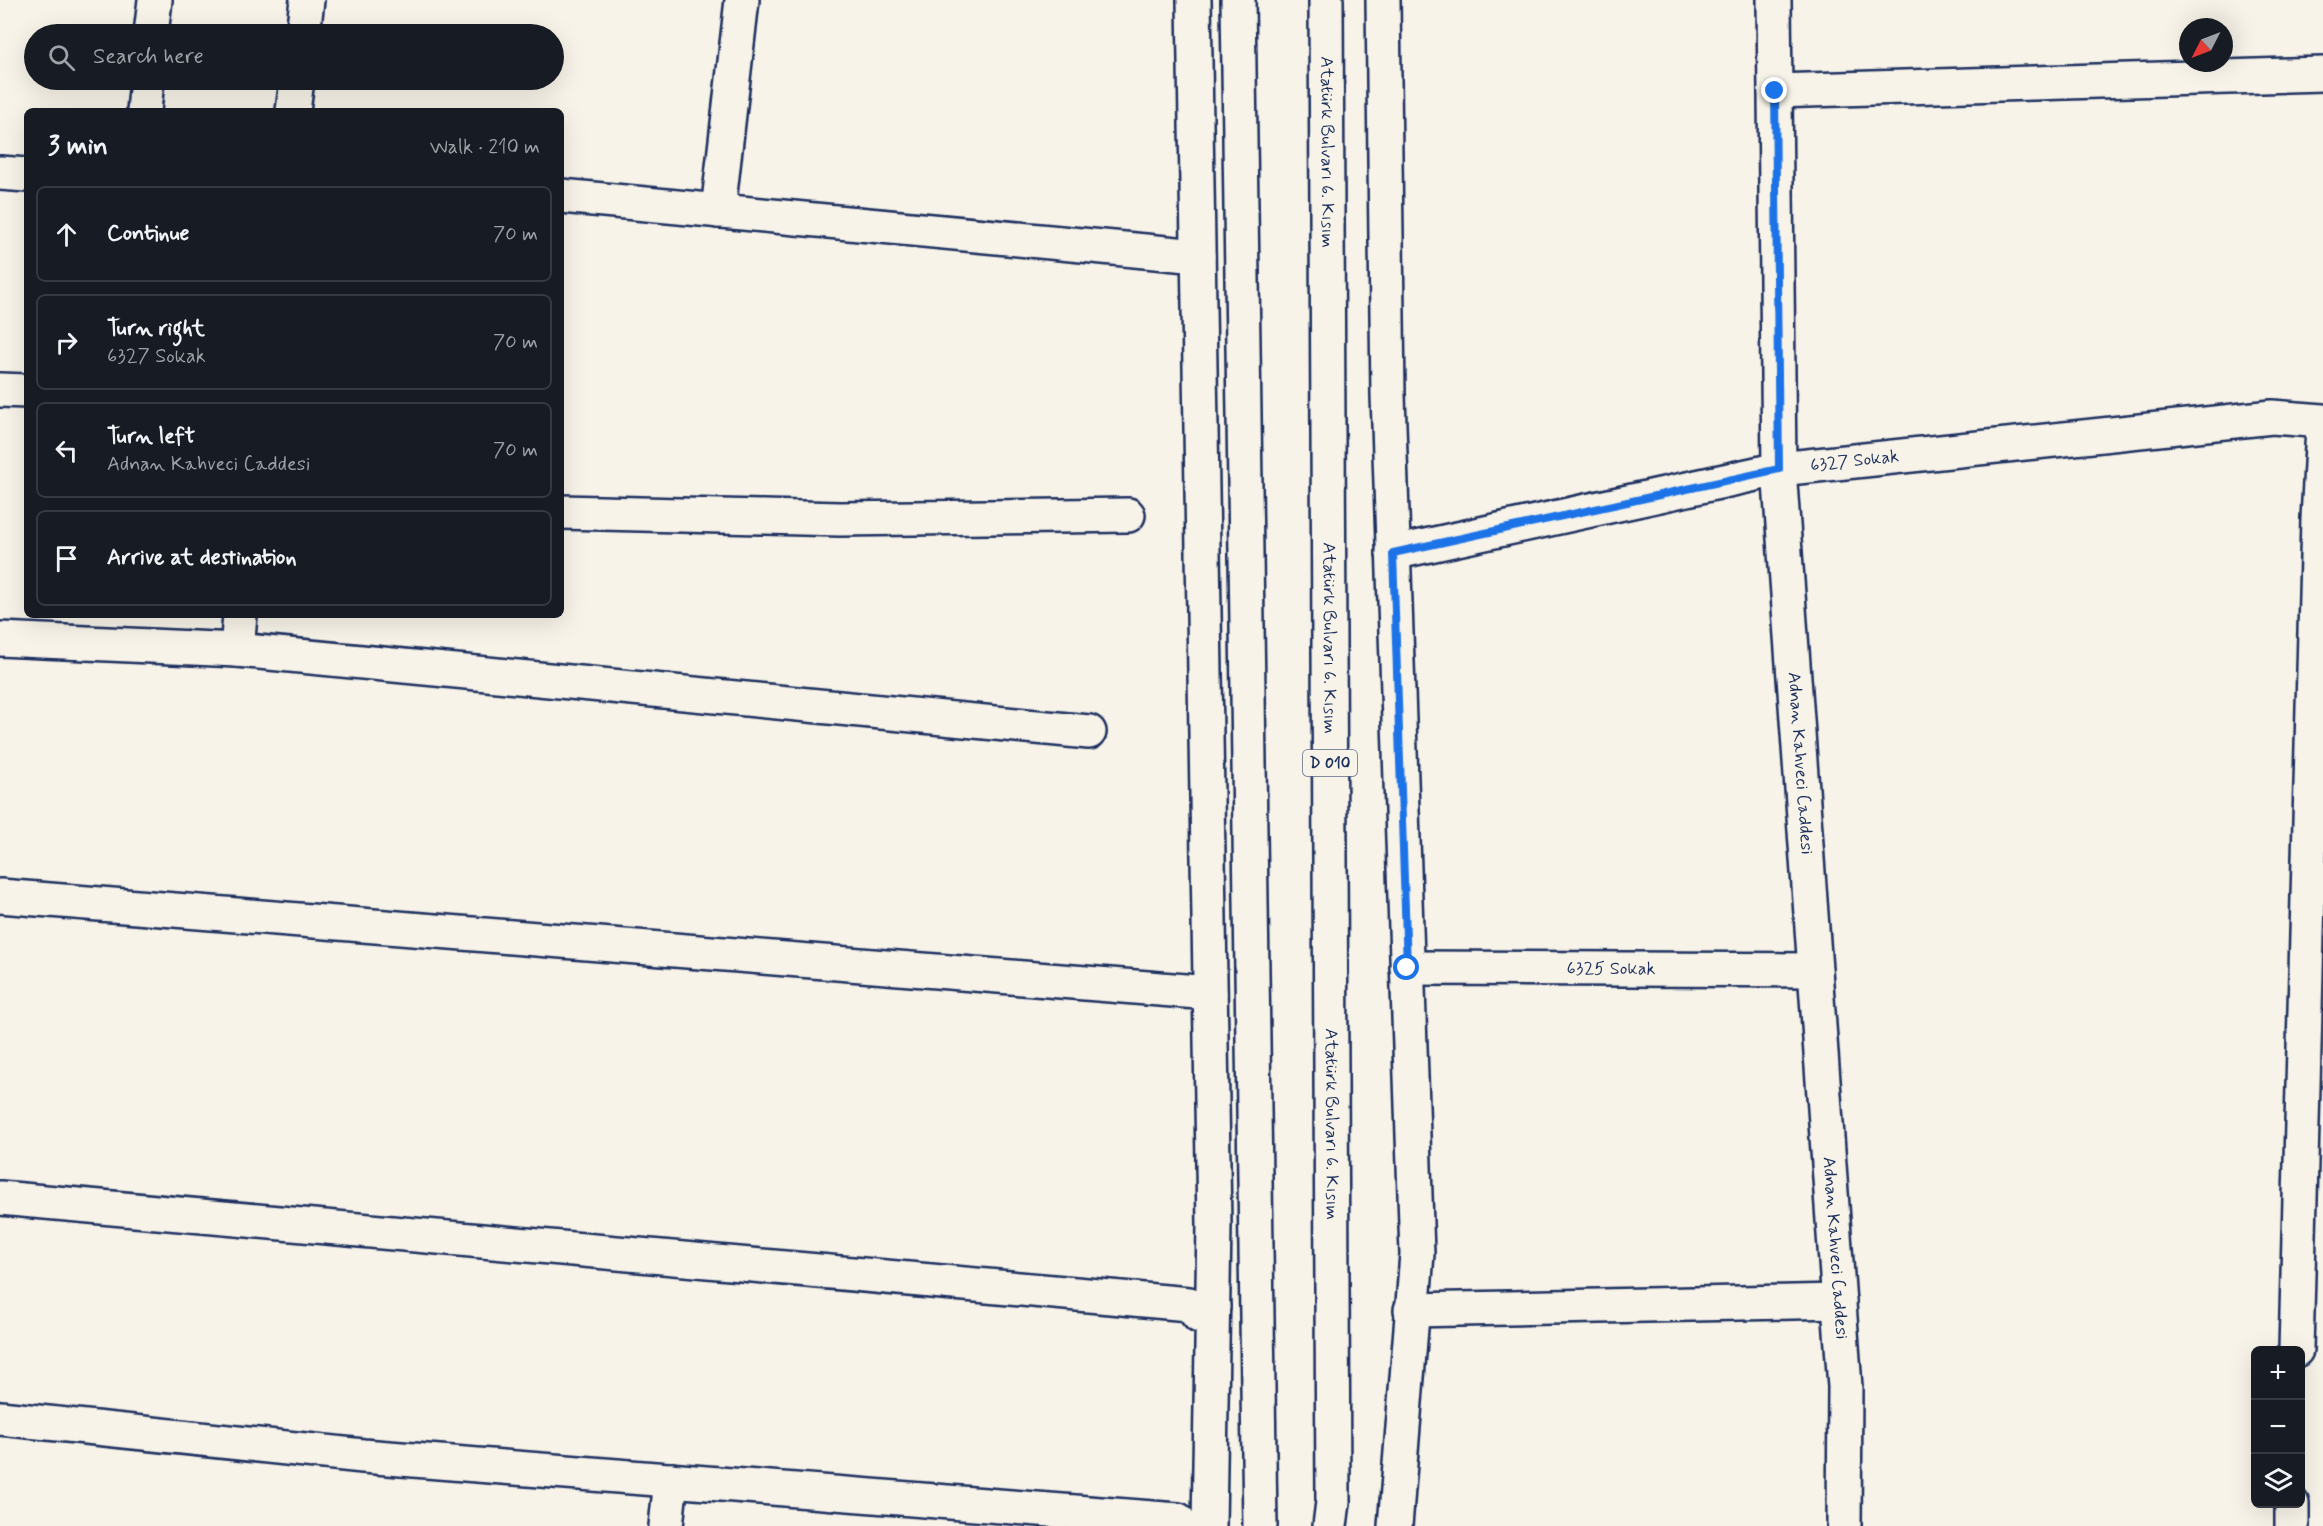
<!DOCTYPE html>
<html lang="en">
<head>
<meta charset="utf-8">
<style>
	:root { --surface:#171b24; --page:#20242c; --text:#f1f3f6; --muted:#9ea1a6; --line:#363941 }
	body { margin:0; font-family:Mynerve,sans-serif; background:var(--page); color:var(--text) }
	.controls { position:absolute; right:18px; bottom:18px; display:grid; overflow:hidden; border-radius:9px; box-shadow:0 6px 24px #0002 }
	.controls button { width:54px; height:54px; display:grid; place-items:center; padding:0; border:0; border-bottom:2px solid var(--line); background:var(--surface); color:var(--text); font:30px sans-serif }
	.compass { position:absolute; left:2179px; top:18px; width:54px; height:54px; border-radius:50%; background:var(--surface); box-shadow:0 6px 24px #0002; rotate:228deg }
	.stop { position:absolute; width:18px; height:18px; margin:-14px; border:4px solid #1a73e8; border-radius:50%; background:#fff }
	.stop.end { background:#1a73e8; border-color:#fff; box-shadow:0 2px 6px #0008 }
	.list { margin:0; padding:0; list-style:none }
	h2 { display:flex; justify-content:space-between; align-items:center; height:78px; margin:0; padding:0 24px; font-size:26px }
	h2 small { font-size:20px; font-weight:400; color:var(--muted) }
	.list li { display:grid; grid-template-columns:39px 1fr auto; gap:18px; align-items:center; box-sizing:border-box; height:96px; margin:0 12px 12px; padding:0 12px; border:2px solid var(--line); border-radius:9px }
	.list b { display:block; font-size:22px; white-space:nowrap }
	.list p { margin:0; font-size:20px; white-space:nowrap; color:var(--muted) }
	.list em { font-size:20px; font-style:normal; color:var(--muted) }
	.icon { flex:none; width:33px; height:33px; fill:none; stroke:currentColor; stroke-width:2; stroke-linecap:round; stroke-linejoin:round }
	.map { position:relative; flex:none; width:2323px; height:1526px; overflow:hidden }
	.search { position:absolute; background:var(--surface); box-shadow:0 6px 24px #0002; left:24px; top:24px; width:540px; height:66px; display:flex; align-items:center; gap:15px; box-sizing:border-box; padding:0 21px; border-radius:33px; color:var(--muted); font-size:22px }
	.panel { position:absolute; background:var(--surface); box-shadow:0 6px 24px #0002; left:24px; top:108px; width:540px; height:510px; border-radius:9px }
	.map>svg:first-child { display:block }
</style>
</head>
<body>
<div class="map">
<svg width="2323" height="1526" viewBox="0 0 2323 1526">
	<rect width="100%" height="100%" fill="#f7f3e8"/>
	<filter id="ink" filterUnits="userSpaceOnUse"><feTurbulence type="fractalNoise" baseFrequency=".0167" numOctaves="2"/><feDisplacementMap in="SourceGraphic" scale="12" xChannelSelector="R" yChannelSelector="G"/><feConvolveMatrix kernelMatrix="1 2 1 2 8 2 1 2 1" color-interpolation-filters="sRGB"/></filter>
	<g filter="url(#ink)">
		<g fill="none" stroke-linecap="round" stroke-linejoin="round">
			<defs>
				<g id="minor">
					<path d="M 151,34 L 155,0"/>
					<path d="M 303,34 L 307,0"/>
					<path d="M 1775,91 L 2323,74"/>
					<path d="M 144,111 L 147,80"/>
					<path d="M 293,111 L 297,80"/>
					<path d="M 0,173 L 27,175"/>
					<path d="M 561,196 L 1198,256"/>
					<path d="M 718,211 L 742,0"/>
					<path d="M 0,390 L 27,391"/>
					<path d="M 561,512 L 840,519 L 1128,515"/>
					<path id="s1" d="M 1393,553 L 1779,469 L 2272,417 L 2323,421"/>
					<path d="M 0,639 L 237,650 L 1089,732"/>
					<path d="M 237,650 L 240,615"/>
					<path d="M 0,896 L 1210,993"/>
					<path id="s2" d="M 1407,968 L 1815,970"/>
					<path d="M 0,1198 L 1189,1304 L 1199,1316 L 1213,1307"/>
					<path d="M 1411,1310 L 1839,1301"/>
					<path d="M 2296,1350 L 2318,519 L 2323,428"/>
					<path d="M 0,1418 L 363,1456 L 1178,1520 L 1183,1526"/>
					<path d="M 666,1526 L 671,1480"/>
					<path d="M 2292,1526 L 2292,1504"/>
				</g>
				<g id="tertiary">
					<path d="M 1194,0 L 1214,1225 L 1209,1526"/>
					<path d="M 1383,0 L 1388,395 L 1417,1254 L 1395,1526"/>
					<path id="s3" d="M 1774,0 L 1779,469 L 1845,1387 L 1844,1526"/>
				</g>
				<g id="trunk">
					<path d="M 1238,0 L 1260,1526"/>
					<path id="s4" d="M 1326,0 L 1333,1502 L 1330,1526"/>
				</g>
			</defs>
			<use href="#minor" stroke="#1b2f5e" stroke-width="38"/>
			<use href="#tertiary" stroke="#1b2f5e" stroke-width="38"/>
			<use href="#trunk" stroke="#1b2f5e" stroke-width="38"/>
			<use href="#minor" stroke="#f7f3e8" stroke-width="33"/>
			<use href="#tertiary" stroke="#f7f3e8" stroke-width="33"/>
			<use href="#trunk" stroke="#f7f3e8" stroke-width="33"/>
		</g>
	</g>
	<g fill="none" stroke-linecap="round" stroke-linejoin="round" filter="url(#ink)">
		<path stroke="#1a73e8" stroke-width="8" d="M 1407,968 L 1393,553 L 1779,469 L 1775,91"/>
	</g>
	<g text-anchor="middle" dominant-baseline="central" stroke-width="5" stroke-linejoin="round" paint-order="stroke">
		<rect fill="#f7f3e8" stroke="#5d6a87" stroke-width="1.5" x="1303" y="750" width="54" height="26" rx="4.5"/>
		<g font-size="16" font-weight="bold" fill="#1b2f5e">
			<text x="1330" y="763">D 010</text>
		</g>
		<g font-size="18" fill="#1b2f5e" stroke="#f7f3e8">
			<text stroke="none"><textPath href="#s4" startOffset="152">Atatürk Bulvarı 6. Kısım</textPath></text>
			<text stroke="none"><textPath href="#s1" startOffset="471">6327 Sokak</textPath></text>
			<text stroke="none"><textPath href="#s4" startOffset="638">Atatürk Bulvarı 6. Kısım</textPath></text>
			<text stroke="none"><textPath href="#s3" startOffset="764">Adnan Kahveci Caddesi</textPath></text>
			<text stroke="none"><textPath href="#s2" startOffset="204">6325 Sokak</textPath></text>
			<text stroke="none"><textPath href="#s4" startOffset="1124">Atatürk Bulvarı 6. Kısım</textPath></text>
			<text stroke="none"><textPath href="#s3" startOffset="1250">Adnan Kahveci Caddesi</textPath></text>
		</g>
	</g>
</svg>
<div class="controls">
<button>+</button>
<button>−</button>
<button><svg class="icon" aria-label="layers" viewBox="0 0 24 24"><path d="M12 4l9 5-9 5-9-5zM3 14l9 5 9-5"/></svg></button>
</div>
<svg class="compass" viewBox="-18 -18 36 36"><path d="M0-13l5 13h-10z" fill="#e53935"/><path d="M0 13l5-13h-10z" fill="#9ea1a6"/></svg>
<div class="stop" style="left:1407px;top:968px"></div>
<div class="stop end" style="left:1775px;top:91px"></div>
<div class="search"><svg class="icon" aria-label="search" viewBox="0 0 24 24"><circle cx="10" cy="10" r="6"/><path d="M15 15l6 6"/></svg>Search here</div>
<section class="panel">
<h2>3 min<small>Walk · 210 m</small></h2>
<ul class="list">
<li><svg class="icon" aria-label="ahead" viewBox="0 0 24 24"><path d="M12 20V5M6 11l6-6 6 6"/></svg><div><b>Continue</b></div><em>70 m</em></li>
<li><svg class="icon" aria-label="right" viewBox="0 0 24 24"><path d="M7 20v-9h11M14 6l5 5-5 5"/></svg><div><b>Turn right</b><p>6327 Sokak</p></div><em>70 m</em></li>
<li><svg class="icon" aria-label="left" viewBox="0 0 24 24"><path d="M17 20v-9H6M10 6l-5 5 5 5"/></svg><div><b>Turn left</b><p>Adnan Kahveci Caddesi</p></div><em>70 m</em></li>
<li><svg class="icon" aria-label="arrive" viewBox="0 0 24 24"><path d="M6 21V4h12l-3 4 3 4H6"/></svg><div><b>Arrive at destination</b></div></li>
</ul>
</section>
</div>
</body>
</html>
